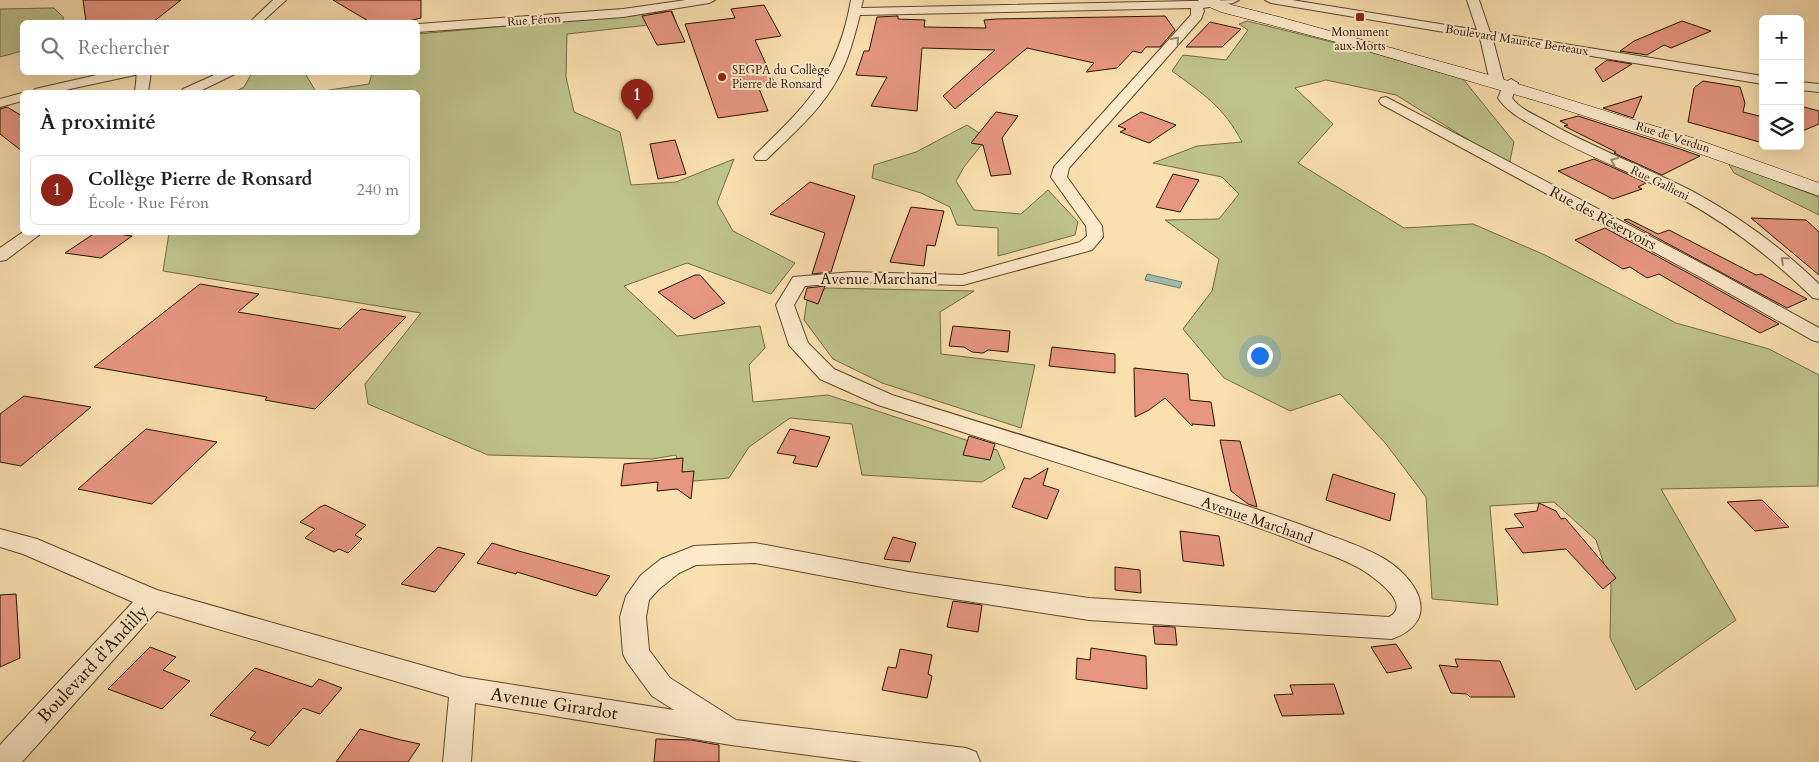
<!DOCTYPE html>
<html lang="fr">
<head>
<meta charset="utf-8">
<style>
	:root { --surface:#fff; --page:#f2f2f2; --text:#202124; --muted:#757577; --line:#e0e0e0; --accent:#8f2418 }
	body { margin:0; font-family:Cardo,serif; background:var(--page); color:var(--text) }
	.controls { position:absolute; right:15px; top:15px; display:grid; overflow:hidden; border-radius:8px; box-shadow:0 5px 20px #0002 }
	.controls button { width:45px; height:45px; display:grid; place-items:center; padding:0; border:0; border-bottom:1px solid var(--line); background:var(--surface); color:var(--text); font:25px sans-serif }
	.you { position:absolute; left:1259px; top:355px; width:18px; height:18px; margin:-12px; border:4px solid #fff; border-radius:50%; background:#1a73e8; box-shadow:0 0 0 8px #1a73e833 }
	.badge { display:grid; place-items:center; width:32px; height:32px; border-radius:50%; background:var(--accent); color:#fff; font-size:16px; font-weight:700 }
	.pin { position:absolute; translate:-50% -41px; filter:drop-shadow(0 1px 2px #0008) }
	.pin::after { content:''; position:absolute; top:26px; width:18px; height:15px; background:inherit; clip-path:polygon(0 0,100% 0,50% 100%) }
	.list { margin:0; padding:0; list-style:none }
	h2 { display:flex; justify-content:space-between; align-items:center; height:65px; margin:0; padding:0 20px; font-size:21px }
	h2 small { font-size:16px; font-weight:400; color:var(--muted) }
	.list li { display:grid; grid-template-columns:32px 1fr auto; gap:15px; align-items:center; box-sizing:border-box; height:70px; margin:0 10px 10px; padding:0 10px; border:1px solid var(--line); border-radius:8px }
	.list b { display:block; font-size:19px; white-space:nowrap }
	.list p { margin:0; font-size:16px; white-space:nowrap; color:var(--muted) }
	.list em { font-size:16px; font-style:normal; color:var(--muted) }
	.icon { flex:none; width:28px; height:28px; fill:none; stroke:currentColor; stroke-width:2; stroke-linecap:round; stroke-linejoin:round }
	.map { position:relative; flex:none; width:1819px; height:762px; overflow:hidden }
	.search { position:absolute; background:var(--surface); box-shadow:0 5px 20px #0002; left:20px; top:20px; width:400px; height:55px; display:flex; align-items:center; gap:12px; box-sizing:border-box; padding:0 18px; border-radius:8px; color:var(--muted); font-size:19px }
	.panel { position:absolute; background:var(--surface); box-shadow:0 5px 20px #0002; left:20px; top:90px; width:400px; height:145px; border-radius:8px }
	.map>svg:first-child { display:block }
</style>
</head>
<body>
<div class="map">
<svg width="1819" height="762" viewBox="0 0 1819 762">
	<rect width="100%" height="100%" fill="#fadfaf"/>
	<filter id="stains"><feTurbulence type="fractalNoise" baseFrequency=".004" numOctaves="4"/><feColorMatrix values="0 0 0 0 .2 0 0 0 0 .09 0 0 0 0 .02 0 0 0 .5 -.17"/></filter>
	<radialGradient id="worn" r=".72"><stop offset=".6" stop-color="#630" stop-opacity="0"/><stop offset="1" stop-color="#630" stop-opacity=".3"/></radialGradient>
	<path fill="#bec28b" stroke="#726b46" d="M 54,8 L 64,18 L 61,22 L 22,22 L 22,51 L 0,57 L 0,9 Z
		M 672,11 L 676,22 L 567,34 L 566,77 L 574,112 L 620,132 L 631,185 L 676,182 L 734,159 L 717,203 L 733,231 L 795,263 L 771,294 L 687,263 L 624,286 L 677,336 L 760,326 L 765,348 L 749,365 L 753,402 L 828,395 L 997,450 L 1005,468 L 982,482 L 862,475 L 852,424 L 790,418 L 749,447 L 729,478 L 682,482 L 676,455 L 652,459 L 488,455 L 368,404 L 365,384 L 421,313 L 163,271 L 169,233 L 418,232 L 418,92 L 235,92 L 244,87 L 252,73 L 305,73 L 316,92 L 369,84 L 372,73 L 418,72 L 418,34 Z
		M 1247,21 L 1364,50 L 1463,79 L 1514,142 L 1509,165 L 1396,95 L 1326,80 L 1295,88 L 1333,124 L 1298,163 L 1404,228 L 1473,224 L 1545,255 L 1676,323 L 1769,349 L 1819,375 L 1818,486 L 1661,489 L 1736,620 L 1636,690 L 1610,638 L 1611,585 L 1596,540 L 1554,502 L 1490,506 L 1498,605 L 1432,599 L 1426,497 L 1386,444 L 1340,394 L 1290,411 L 1224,378 L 1183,329 L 1212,291 L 1219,259 L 1165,220 L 1219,219 L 1239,194 L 1222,177 L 1153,163 L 1197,146 L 1242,142 C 1224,107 1202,93 1172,71 L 1183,55 L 1226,60 L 1248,30 L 1239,24 Z
		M 967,125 L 987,138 L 964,167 L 956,181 L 974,210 L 1021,214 L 1048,190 L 1078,222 L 1075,235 L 998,256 L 998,228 L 957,225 L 950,207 L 921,193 L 872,178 L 874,165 L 916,152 Z
		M 1728,163 L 1819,197 L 1819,215 L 1734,173 Z
		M 826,288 L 974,291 L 940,312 L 941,354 L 1035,365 L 1021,428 L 882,383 L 833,359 L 804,320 L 807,300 Z"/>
	<path fill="#9fbcb0" stroke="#6f796a" d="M 1147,274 L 1182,282 L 1180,288 L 1145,280 Z"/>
	<path fill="#e79682" stroke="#271401" d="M 83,0 L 181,0 L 153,22 L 86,22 Z
		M 333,0 L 421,0 L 421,18 L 404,22 L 370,22 Z
		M 764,5 L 781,36 L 755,40 L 775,84 L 758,86 L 768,111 L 718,118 L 685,24 L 735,18 L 731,9 Z
		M 671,11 L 685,42 L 657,45 L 642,16 Z
		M 898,16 L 898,19 L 925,20 L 924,27 L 986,28 L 984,20 L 996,19 L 1165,16 L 1175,30 L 1160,47 L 1146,47 L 1141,53 L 1133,51 L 1117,68 L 1086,72 L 1094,63 L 1027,48 L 955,109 L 943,96 L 995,50 L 922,48 L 917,111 L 871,106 L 887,77 L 856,75 L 864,51 L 869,51 L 877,17 Z
		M 1682,21 L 1711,31 L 1671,48 L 1664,45 L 1647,55 L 1620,51 L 1634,41 Z
		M 1210,22 L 1241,29 L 1222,47 L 1186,47 Z
		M 1607,60 L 1632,64 L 1603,82 L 1595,69 Z
		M 1703,81 L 1740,87 L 1745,103 L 1743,112 L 1763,117 L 1763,143 L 1688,122 L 1694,88 Z
		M 1642,96 L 1633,118 L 1603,108 Z
		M 1800,106 L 1819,111 L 1819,124 L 1800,132 Z
		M 7,107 L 22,116 L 22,151 L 0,134 L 0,109 Z
		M 996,112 L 1018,116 L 1002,138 L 1011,174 L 991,176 L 983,145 L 971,143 Z
		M 1141,112 L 1176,125 L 1149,143 L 1120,132 L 1126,129 L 1118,126 Z
		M 1578,116 L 1677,148 L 1700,156 L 1662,175 L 1614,153 L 1616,152 L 1564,126 L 1568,125 L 1560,121 Z
		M 675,140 L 686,174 L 658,179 L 650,144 Z
		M 1594,159 L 1625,173 L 1646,183 L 1638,187 L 1642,189 L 1613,199 L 1558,171 Z
		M 1173,174 L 1199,180 L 1180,212 L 1156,207 Z
		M 810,182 L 855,196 L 831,272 L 812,274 L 825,233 L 770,214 Z
		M 911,207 L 944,211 L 935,246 L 927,245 L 924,266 L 890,262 Z
		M 1751,218 L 1806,220 L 1819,232 L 1819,275 Z
		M 1628,219 L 1658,234 L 1669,230 L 1756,275 L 1761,274 L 1807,299 L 1787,308 L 1624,220 Z
		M 1605,228 L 1701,280 L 1779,324 L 1760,333 L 1659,274 L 1647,278 L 1630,267 L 1623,269 L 1575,240 Z
		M 104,232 L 132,236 L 101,258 L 65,253 L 95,233 Z
		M 695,275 L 700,275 L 725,303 L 694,319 L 658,292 Z
		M 200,284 L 259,294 L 238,312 L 340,329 L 361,309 L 406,317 L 315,409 L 265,400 L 267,397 L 94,367 Z
		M 825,286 L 818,304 L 804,299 L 807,288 Z
		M 953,326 L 1010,331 L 1008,352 L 988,350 L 983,353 L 972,352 L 964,347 L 949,346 Z
		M 1052,347 L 1115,354 L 1115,373 L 1049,366 Z
		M 1134,368 L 1188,374 L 1190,400 L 1211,402 L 1215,426 L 1192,424 L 1192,426 L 1165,398 L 1149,410 L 1135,417 Z
		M 24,396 L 91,407 L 21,466 L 0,462 L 0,414 Z
		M 146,429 L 217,442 L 152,504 L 78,489 Z
		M 790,429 L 830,437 L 817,467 L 793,463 L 796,456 L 777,453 Z
		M 969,436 L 995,444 L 990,460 L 963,455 Z
		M 1220,440 L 1240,441 L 1257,507 L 1248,504 L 1231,491 Z
		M 683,458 L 682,472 L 694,471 L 691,499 L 677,489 L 657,491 L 658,482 L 621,486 L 624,464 Z
		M 1048,468 L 1043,485 L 1059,490 L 1047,519 L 1012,507 L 1024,478 L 1030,479 Z
		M 1333,474 L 1395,494 L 1390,521 L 1326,500 Z
		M 1762,500 L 1789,527 L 1755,531 L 1727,502 Z
		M 1539,503 L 1556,511 L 1561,519 L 1565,518 L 1616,578 L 1603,589 L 1566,549 L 1523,553 L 1505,529 L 1524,527 L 1514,514 L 1537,511 Z
		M 325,505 L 366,525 L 355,535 L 362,539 L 348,553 L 339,549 L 334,552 L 305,538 L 315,529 L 300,522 L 320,507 Z
		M 1180,531 L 1219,536 L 1224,566 L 1183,561 Z
		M 893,537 L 916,543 L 910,562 L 884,559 Z
		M 492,543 L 515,550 L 610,576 L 596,596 L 517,572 L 516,574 L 477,563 Z
		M 438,547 L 465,554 L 435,592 L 401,584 Z
		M 1115,567 L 1140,570 L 1141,593 L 1115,590 Z
		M 16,594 L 20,658 L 0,667 L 0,595 Z
		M 953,601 L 982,605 L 978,632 L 947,627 Z
		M 1153,626 L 1175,627 L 1177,645 L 1155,644 Z
		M 1396,644 L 1412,668 L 1387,673 L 1371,647 Z
		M 150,647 L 176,657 L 163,670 L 190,681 L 162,709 L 108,689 Z
		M 1091,648 L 1146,656 L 1147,689 L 1076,679 L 1077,658 L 1090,660 Z
		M 900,649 L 932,655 L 928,674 L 932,676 L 927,698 L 882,690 L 888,667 L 896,668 Z
		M 1455,659 L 1500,661 L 1515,697 L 1470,697 L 1467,694 L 1451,693 L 1439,665 L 1458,667 Z
		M 255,668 L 312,687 L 319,679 L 342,688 L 320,714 L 303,708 L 269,746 L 250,739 L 256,732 L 210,715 Z
		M 1334,684 L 1344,714 L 1282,716 L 1274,695 L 1293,694 L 1290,685 Z
		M 360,729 L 401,740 L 420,744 L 408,762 L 336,762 Z
		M 656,739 L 691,740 L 719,745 L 719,762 L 654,762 Z"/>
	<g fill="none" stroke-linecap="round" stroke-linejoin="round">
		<defs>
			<path id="minor" d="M 273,0 L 286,0 L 262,22 L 250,22 Z
				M 686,0 L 715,0 L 709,3 L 623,17 L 418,32 L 418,24 L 623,9 Z
				M 851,0 L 863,0 L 861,8 L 1239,0 L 1233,3 L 1203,8 L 1204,11 L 1201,19 L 1069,168 L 1067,177 L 1102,226 L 1103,237 L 1092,250 L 963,285 L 852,282 L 805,286 L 794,305 L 808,343 L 834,369 L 892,395 C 991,426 1090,457 1189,487 C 1233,501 1275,515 1318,531 C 1339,539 1362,546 1381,557 C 1416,576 1444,620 1392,639 L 1089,620 L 909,592 L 755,563 L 696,565 L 679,573 L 659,589 L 649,600 L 646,617 L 649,650 L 670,678 L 736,720 L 966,748 L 976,752 L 980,762 L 862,762 L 731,745 L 475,703 L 471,762 L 443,762 L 449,697 L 157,611 L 22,762 L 0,762 L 0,745 L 133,602 L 23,554 L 0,547 L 0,529 L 37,539 L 157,590 L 463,677 L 674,710 L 652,696 L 627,662 L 623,654 L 620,617 L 626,596 L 641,575 L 661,559 L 694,546 L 755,543 L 909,572 L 1089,598 L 1389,617 C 1412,605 1377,580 1367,573 C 1351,562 1330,555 1312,548 C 1272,532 1232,518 1191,505 C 1086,472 982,438 878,405 L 820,379 L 789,345 L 776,305 L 793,277 L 852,272 L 962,275 L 1080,242 L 1087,236 L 1086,226 L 1051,177 L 1054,167 L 1191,15 L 1191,8 L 860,15 C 854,37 849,59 838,78 C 821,110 792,135 766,160 L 756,160 L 754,157 L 756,154 C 808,104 838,74 851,0 Z
				M 1265,0 L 1292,0 L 1477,30 L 1467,0 L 1479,0 L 1490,32 L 1763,76 L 1763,84 L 1493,40 L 1504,82 L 1497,86 L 1490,82 L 1480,38 L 1271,3 Z
				M 110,72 L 136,72 L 135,75 L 56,92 L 33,92 L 35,89 Z
				M 137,72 L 151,72 L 148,92 L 135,92 Z
				M 221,72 L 239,72 L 198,92 L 181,92 L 183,89 Z
				M 1511,79 L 1518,83 L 1512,98 C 1520,109 1535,115 1546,121 C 1593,148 1643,166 1690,190 C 1737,215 1781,247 1819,284 L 1819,299 L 1813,298 C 1773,259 1729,224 1680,198 C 1633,172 1583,155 1537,128 C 1522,119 1507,112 1498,98 L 1504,83 Z
				M 1800,82 L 1819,84 L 1819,92 L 1800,90 Z
				M 22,93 L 22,101 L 0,107 L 0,99 Z
				M 1386,97 L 1714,270 L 1819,328 L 1819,342 L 1812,340 L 1702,278 L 1381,104 L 1379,101 L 1381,98 Z
				M 23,232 L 43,232 L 6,260 L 0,261 L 0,248 Z"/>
			<path id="secondary" d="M 1198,0 L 1219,0 L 1232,5 L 1283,18 L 1489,75 L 1693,138 L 1819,183 L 1819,196 L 1678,146 L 1544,103 L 1340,43 L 1221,12 L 1200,3 Z"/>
		</defs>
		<use href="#minor" stroke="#5c472c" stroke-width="2"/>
		<use href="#secondary" stroke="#271401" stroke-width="1"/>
		<use href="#minor" fill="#fceacb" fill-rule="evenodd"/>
		<use href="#secondary" fill="#fceacb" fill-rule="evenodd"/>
	</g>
	<defs><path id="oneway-chevron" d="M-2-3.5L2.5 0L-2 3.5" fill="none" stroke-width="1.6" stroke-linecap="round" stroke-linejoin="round" transform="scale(1.25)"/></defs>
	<g stroke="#9c8a70">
		<use href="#oneway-chevron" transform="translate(1176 40) rotate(-49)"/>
		<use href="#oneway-chevron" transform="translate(1614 161) rotate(-156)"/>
		<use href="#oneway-chevron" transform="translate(1784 260) rotate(-138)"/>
	</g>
	<g fill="#8f2418" stroke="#fceacb" stroke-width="2">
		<rect x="1355" y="12" width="10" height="10" rx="2.5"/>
		<circle cx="722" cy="77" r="5"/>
	</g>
	<g text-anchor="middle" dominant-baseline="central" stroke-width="4" stroke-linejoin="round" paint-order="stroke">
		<g font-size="12" fill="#271401" stroke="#fceacb">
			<text transform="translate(534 20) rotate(-4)">Rue Féron</text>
			<text transform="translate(1517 40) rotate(9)">Boulevard Maurice Berteaux</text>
			<text transform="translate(1673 137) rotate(18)">Rue de Verdun</text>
			<text transform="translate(1660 183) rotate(26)">Rue Gallieni</text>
		</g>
		<g font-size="12" fill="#271401" stroke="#fceacb">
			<text x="1360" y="32">Monument<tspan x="1360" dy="14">aux Morts</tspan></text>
			<text x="732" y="70" text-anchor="start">SEGPA du Collège<tspan x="732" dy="14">Pierre de Ronsard</tspan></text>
		</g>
		<g font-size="15" fill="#271401" stroke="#fceacb">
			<text transform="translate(1603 218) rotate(28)">Rue des Réservoirs</text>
			<text x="879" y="279">Avenue Marchand</text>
			<text transform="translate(1257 520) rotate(19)">Avenue Marchand</text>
		</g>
		<g font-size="18" fill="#271401" stroke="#fceacb">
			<text transform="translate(93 664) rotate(-47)">Boulevard d'Andilly</text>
			<text transform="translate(554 704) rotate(9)">Avenue Girardot</text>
		</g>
	</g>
	<rect width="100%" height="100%" filter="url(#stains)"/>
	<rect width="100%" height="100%" fill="url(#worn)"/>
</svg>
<div class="controls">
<button>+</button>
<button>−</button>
<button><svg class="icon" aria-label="layers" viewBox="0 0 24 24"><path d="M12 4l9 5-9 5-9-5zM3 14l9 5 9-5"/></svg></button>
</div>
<div class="you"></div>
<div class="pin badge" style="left:637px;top:120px">1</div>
<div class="search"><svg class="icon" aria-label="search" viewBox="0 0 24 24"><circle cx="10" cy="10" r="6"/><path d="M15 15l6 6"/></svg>Rechercher</div>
<section class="panel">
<h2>À proximité<small></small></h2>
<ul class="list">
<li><span class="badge">1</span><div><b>Collège Pierre de Ronsard</b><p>École · Rue Féron</p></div><em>240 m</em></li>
</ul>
</section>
</div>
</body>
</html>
